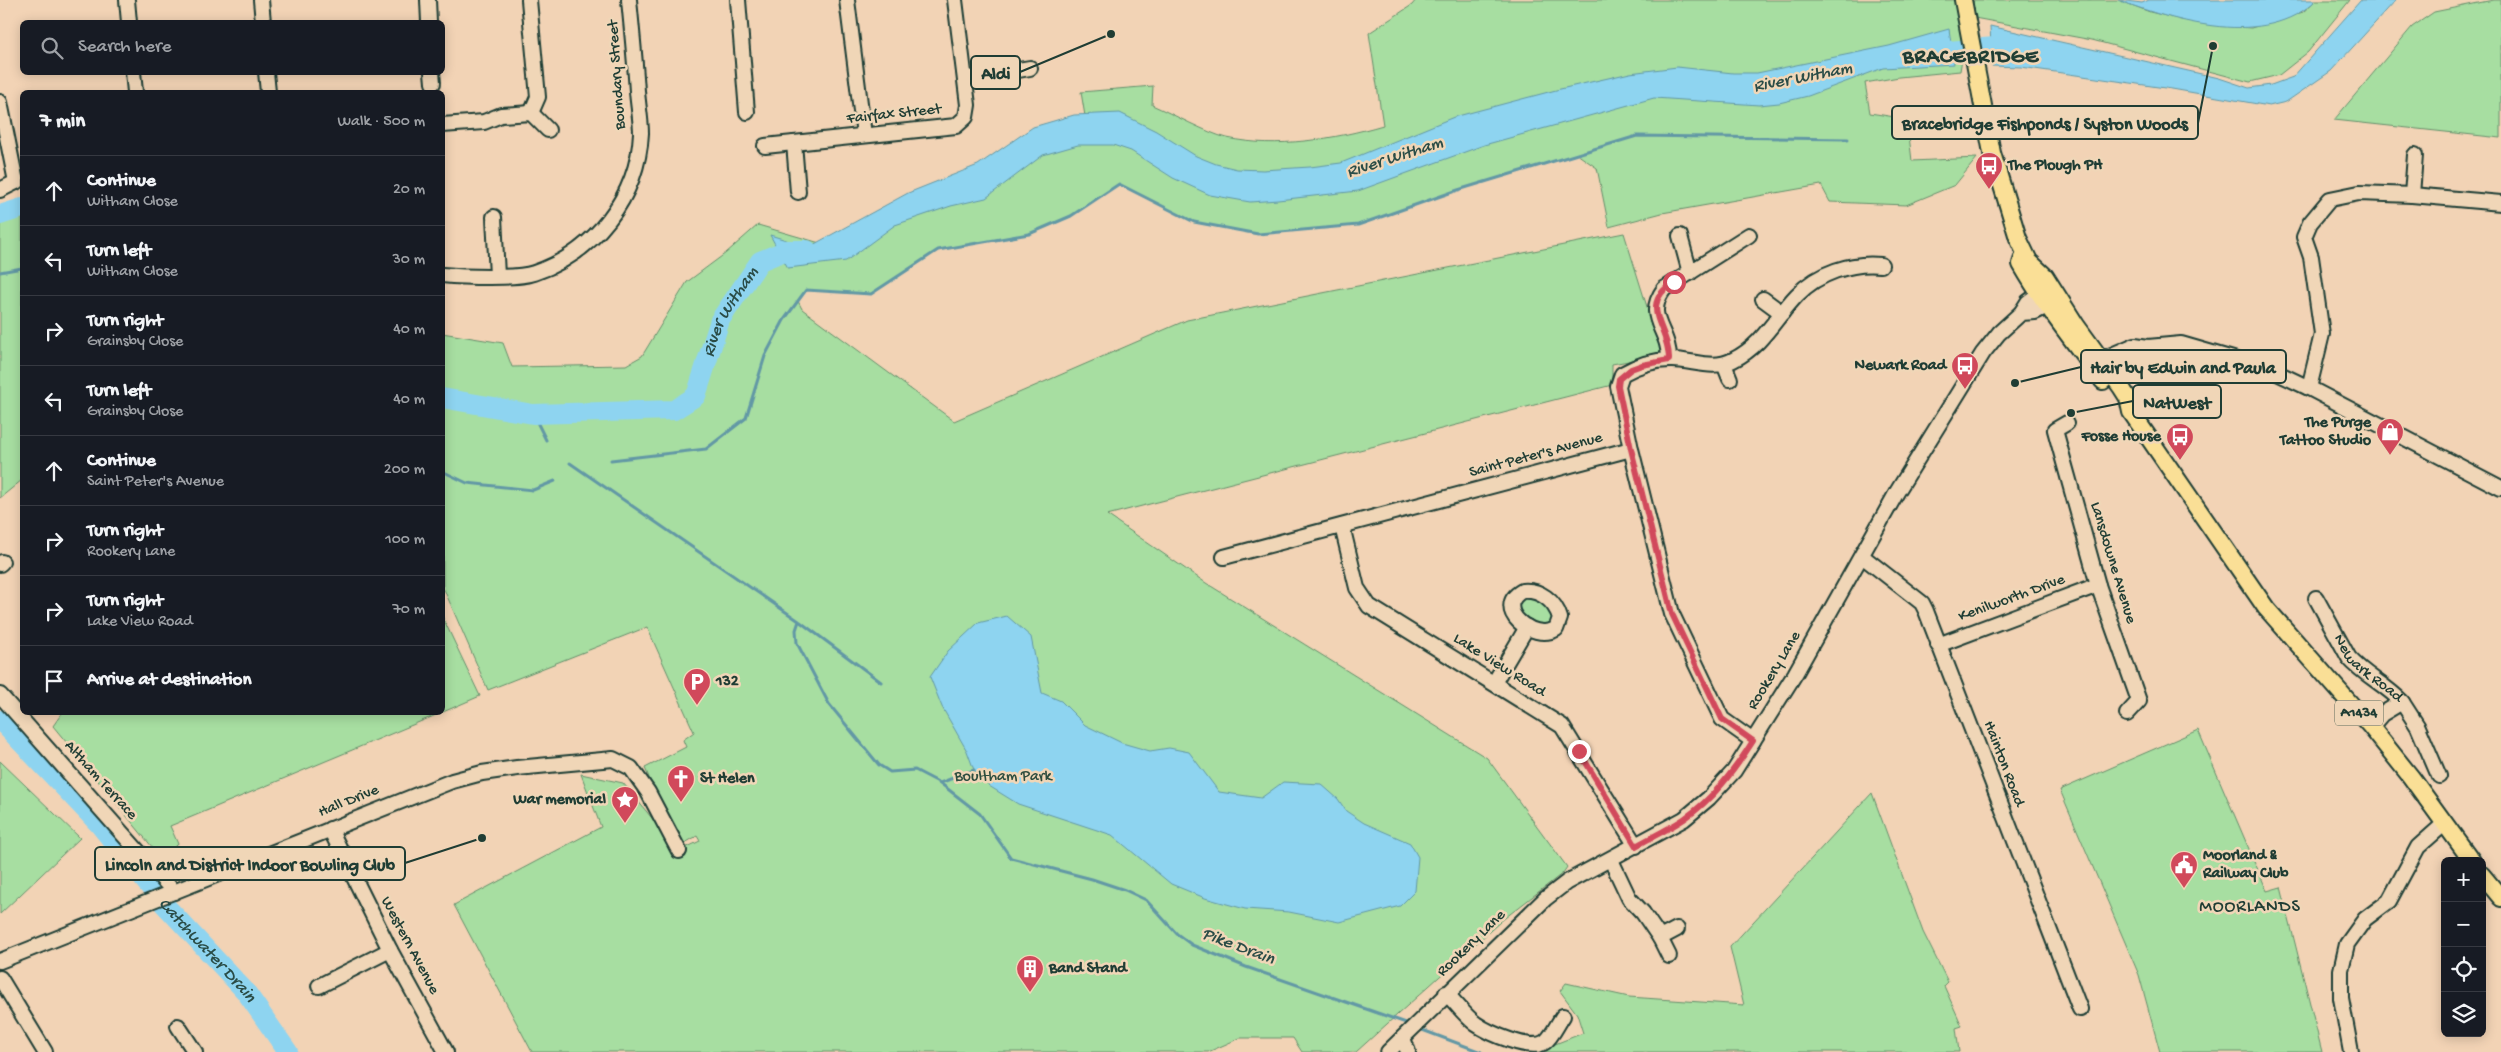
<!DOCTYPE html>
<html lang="en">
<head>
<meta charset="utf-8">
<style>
	:root { --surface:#171b24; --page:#242831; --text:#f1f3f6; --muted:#9ea1a6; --line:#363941 }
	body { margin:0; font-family:"Gochi Hand",sans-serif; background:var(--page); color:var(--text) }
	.controls { position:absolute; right:15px; bottom:15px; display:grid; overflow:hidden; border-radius:8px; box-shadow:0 2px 12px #0003 }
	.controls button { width:45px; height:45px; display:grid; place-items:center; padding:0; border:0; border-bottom:1px solid var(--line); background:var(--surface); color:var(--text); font:25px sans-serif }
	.stop { position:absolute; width:15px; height:15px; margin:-11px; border:4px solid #d1495b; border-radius:50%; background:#fff }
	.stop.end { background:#d1495b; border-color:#fff; box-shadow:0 1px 5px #0008 }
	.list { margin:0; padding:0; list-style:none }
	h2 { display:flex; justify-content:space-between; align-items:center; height:65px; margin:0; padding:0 20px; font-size:21px }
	h2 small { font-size:16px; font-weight:400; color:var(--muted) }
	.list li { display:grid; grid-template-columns:32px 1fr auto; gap:15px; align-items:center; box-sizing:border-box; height:70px; padding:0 20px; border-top:1px solid var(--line) }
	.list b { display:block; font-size:19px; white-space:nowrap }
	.list p { margin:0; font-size:16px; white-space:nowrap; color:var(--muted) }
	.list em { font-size:16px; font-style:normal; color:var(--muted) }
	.icon { flex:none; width:28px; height:28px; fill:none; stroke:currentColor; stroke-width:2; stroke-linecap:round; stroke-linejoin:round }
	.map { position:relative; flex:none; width:2501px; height:1052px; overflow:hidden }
	.search { position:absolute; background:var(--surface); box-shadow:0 2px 12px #0003; left:20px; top:20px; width:425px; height:55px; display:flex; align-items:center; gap:12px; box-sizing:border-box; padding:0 18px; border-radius:8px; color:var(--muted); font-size:19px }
	.panel { position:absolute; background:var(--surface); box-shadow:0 2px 12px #0003; left:20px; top:90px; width:425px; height:625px; border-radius:8px }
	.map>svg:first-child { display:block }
</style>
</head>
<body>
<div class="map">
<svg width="2501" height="1052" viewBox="0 0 2501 1052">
	<rect width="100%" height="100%" fill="#f2d3b5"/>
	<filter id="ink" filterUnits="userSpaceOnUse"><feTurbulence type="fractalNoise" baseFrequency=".02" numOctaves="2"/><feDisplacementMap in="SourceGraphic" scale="10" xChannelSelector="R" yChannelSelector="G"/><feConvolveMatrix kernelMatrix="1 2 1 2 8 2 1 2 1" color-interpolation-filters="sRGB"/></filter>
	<g filter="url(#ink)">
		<path fill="#a7dea1" stroke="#638e6a" d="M 1416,0 L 1966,0 L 1970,15 L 1974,0 L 2118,0 L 2150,12 L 2182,20 L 2211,25 L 2251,28 L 2303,12 L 2316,0 L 2350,0 L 2308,52 L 2279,75 L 2250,82 L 2092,40 L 1969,17 L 1960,71 L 1899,77 L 1865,83 L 1870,113 L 1907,119 L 1912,161 L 1977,158 L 1955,185 L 1906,205 L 1830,202 L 1821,185 L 1662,213 L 1609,227 L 1597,168 L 1577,154 L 1458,190 L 1358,225 L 1258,234 L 1194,222 L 1119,184 L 1071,216 L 1029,234 L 938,250 L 871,294 L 806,290 L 798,301 L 802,309 L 954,421 L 1187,320 L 1624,233 L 1662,355 L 1612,364 L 1612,385 L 1107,515 L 1206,583 L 1487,758 L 1567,867 L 1563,873 L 1501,921 L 1356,1052 L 1302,1052 L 1293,1038 L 1240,1038 L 1208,1052 L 532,1052 L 454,905 L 601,827 L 581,774 L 623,783 L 679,851 L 700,841 L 697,836 L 678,847 L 645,768 L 686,747 L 683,740 L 694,732 L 647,627 L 488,690 L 443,587 L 442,333 L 503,343 L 512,367 L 626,365 L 642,356 L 687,282 L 726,253 L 758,225 L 844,250 L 1087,128 L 1081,92 L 1153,86 L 1152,105 C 1173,114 1207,133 1227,138 C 1277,149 1335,139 1383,125 L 1369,33 L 1412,5 Z
			M 2493,0 L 2501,0 L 2501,138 L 2334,120 L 2412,27 L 2434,12 Z
			M 22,208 L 22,480 L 0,498 L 0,215 Z
			M 1527,595 L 1543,602 L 1556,620 L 1551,625 L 1531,625 L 1519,614 L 1515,605 Z
			M 442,616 L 480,696 L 443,712 L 442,712 Z
			M 62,713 L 62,712 L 441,713 L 170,826 L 178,844 L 162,859 L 53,726 Z
			M 2198,730 L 2267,891 L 2281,887 L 2322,1052 L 2160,1052 L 2139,975 L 2060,790 Z
			M 0,761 L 80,838 L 0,914 Z
			M 1872,793 L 1923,932 L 1948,982 L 1944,986 L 1962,1026 L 1956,1028 L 1959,1052 L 1535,1052 L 1583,1033 L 1577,1014 L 1560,991 L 1566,983 L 1629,997 L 1744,1005 L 1730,947 Z"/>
		<path fill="#8ed4f0" stroke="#6298a5" d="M 2118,0 L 2142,3 L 2149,0 L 2316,0 C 2266,49 2175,22 2118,0 Z
			M 2361,0 L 2396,0 L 2331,71 L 2286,102 L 2269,106 L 2172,89 L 2021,67 L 1992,66 L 1990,26 L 2219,78 L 2249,88 L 2271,85 L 2293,77 Z
			M 1949,29 L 1954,64 L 1883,68 L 1808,96 L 1779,103 L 1759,105 L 1654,98 L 1484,145 L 1358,191 L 1278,200 L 1250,202 L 1210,195 L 1173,178 L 1131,151 L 1113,145 L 1078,145 L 1043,155 L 986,198 L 951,206 L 895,225 L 846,261 L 788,268 L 770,235 L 809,247 L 908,193 L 978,165 L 1033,127 L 1074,115 L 1120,113 L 1156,131 L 1196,156 L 1216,164 L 1237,169 L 1263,170 L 1310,167 L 1341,163 L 1454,117 L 1556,90 L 1630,73 L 1677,67 L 1733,73 L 1757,73 L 1889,46 Z
			M 1007,616 L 1031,637 L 1042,693 L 1061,701 L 1085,725 L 1122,743 L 1150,751 L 1169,748 L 1189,752 L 1219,792 L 1261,798 L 1283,782 L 1321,784 L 1338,799 L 1346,811 L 1364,823 L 1410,843 L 1418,857 L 1415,891 L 1400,906 L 1339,922 L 1289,912 L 1245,909 L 1205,898 L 1171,884 L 1112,835 L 1018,804 L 989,786 L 974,770 L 967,751 L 942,707 L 930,677 L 948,651 L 978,623 Z"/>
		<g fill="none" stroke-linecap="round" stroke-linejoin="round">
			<path stroke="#6298a5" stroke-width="3" d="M 0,272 L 22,268
				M 533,414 L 546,440
				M 611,460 L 706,449 L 746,418 L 765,356 L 784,320 L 806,290 L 871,294 L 938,250 L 1029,234 L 1071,216 L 1119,184 L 1194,222 L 1258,234 L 1358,225 L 1458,190 L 1637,136 L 1848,139
				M 570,463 L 799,621 L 881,682
				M 442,471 L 467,483 L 533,490 L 555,481
				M 799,621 L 796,630 L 797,643 L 829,704 L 879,765 L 890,772 L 915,770 L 940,783 L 974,770
				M 940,783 L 980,814 L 1011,858 L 1092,879 L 1125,890 L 1146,900 L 1177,934 L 1192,945 L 1246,967 L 1409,1024
				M 1417,1028 L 1481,1052"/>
			<g stroke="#8ed4f0" stroke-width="20">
				<path d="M 1925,53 L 2018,45"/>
				<path d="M 0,215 L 22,208"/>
				<path id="s1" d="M 442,398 L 533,414 L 674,410 L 696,396 L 720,320 L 760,261 L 787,250 L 807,250"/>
				<path id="s2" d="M 0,720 L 98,823 L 163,903 L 246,992 L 288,1052"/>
			</g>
			<defs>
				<g id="minor">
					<path d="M 127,0 L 129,22"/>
					<path d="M 261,0 L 263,22"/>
					<path d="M 428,0 L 429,22"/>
					<path d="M 529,0 L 538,97 L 531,113"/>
					<path d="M 738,0 L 747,112"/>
					<path d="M 847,0 L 864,135"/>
					<path d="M 133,72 L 135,92"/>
					<path d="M 266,72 L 268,92"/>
					<path d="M 432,72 L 433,83"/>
					<path d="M 965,79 L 1030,68"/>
					<path d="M 0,102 L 16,182 L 0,190"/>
					<path d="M 442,125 L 484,122 L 501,115 L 531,113 L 548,130"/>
					<path d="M 794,143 L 798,192"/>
					<path d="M 765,146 L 956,126 L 966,117 L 968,105 L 955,0"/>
					<path d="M 2412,195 L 2415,155"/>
					<path d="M 494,217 L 497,276"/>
					<path d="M 1680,236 L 1690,273"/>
					<path d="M 442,275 C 462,277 517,279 534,273 C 594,253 638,197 641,133 C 641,120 638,105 637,91 C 635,61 632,30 629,0"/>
					<path d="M 1763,299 L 1782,313"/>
					<path d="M 2021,313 L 2035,312 L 2056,302"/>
					<path d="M 1669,360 C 1670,329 1643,318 1664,289 L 1749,235"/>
					<path d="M 1724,364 L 1730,379"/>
					<path d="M 2091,364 L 2135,345 L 2148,347 L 2181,344 L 2271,370 L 2309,388 L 2501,488"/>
					<path d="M 2097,371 C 2112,362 2130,361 2146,353 L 2148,347"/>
					<path d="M 2309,388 L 2322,334 L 2311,257 L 2304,237 L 2310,223 L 2330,199 L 2359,193 L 2412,195 L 2501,203"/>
					<path d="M 2067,423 L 2055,430 L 2098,585 L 2139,701 L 2127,714"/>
					<path d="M 1631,449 L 1618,386 L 1622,374 C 1636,366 1654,360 1670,360 C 1691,359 1712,371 1733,360 C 1763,345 1775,318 1797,295 C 1818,273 1851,262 1881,265"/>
					<path d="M 1342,526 L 1357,588 L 1369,606 L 1562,726 L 1636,846"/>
					<path d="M 1862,556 L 1922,603 L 1926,611 L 2080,1009"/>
					<path d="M 1224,557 L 1631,449 L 1672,614 L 1722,719 L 1753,741"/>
					<path d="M 0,564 L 2,562"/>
					<path d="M 1522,591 C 1540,589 1555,601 1560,618 L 1556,629 C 1532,642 1492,608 1522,591 Z"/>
					<path id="s3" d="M 2316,598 L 2349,658 C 2364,675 2386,685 2402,702 L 2382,714 L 2371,727"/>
					<path d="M 1938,645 L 2098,585"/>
					<path d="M 1494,683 L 1527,627"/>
					<path d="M 0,695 L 174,892"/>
					<path d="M 2402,702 L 2418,727 L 2439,776"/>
					<path d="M 330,829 L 390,950 L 446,1052"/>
					<path d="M 1611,860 L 1629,898 L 1643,913 L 1660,938 L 1677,929"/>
					<path d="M 1660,938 L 1669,956"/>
					<path d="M 0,961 L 452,781 L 482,773 L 517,768 L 613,759 L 631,768 L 648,792 L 679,851"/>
					<path d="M 0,978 L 45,1052"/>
					<path d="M 319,986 L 390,950"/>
					<path d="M 1446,993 C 1456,1003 1465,1016 1476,1024 C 1489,1033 1531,1052 1545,1042 C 1552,1037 1558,1023 1563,1016"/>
					<path d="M 178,1026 L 195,1052"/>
					<path d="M 1403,1038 L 1408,1052"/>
					<path d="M 1388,1052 L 1545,899 L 1567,882 L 1684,819 L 1709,798 L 1734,771 L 1795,674 L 1897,492 L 1983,353 L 1999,333 L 2021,313 L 2028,302 L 2048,287"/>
					<path d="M 2351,1052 L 2341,998 L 2341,970 L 2347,944 L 2365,919 L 2389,901 L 2418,847 L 2445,823"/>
				</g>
				<path id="major" d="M 1963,0 L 1992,153 L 2018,238 L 2029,261 L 2045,276 L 2076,325 L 2121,387 L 2128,398 L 2131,412 L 2266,608 L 2371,727 L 2411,777 L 2472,861
					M 2024,255 L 2021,264 C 2045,306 2075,343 2103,381
					M 2119,384 L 2132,360
					M 2482,875 L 2501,898"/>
			</defs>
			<use href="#minor" stroke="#1f3d34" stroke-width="18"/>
			<use href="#major" stroke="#1f3d34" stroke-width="20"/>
			<use href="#minor" stroke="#f0d6b7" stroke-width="14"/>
			<use href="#major" stroke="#fadf96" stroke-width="16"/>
		</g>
	</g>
	<g fill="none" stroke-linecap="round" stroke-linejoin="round" filter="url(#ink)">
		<path stroke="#d1495b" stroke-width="6" d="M 1579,751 L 1636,846 C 1652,837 1669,829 1684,819 C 1713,799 1734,771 1753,741 L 1722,719 L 1672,614 L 1631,449 L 1618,386 L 1619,379 L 1631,369 L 1642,365 L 1669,360 C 1670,327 1636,307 1674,282"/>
	</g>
	<defs>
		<symbol id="bus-pin" viewBox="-11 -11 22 30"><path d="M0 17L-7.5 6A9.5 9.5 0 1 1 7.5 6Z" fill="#d1495b" stroke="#f0d6b7"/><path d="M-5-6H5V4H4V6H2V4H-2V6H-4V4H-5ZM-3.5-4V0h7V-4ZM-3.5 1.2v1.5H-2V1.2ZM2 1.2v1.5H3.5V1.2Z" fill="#fff"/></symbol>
		<symbol id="shop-pin" viewBox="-11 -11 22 30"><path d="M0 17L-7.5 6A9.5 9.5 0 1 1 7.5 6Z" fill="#d1495b" stroke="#f0d6b7"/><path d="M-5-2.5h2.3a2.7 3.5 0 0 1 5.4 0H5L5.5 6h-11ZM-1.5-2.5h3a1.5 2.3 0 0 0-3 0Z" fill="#fff"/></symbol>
		<symbol id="parking-pin" viewBox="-11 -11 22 30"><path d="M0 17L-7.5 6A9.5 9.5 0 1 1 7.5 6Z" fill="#d1495b" stroke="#f0d6b7"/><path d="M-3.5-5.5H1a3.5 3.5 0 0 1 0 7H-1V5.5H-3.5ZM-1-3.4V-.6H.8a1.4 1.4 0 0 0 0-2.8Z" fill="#fff"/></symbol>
		<symbol id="church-pin" viewBox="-11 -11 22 30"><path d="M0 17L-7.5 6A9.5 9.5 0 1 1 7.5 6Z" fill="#d1495b" stroke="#f0d6b7"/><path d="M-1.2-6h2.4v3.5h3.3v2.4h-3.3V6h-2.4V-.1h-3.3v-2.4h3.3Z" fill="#fff"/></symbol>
		<symbol id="sight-pin" viewBox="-11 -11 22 30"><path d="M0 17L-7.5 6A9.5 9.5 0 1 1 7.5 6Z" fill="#d1495b" stroke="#f0d6b7"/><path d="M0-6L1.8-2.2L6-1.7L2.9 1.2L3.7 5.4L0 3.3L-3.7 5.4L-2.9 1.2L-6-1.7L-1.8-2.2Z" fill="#fff"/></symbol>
		<symbol id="civic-pin" viewBox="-11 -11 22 30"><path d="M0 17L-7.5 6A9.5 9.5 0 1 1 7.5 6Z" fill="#d1495b" stroke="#f0d6b7"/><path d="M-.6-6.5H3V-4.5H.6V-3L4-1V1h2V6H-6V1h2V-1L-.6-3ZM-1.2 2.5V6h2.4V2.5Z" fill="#fff"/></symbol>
		<symbol id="building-pin" viewBox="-11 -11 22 30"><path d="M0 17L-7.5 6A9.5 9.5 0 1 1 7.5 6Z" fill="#d1495b" stroke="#f0d6b7"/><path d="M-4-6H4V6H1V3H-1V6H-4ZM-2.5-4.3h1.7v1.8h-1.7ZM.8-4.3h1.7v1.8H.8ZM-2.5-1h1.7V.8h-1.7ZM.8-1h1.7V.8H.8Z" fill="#fff"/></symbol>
	</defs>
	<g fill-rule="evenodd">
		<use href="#bus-pin" x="1973" y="150" width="32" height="43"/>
		<use href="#bus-pin" x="1949" y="350" width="32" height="43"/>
		<use href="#shop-pin" x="2374" y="416" width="32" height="43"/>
		<use href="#bus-pin" x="2164" y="421" width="32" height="43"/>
		<use href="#parking-pin" x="681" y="666" width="32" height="43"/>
		<use href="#church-pin" x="665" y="763" width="32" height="43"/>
		<use href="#sight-pin" x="609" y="784" width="32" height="43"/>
		<use href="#civic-pin" x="2168" y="849" width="32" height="43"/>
		<use href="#building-pin" x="1014" y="953" width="32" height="43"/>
	</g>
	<g text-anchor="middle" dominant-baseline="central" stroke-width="5" stroke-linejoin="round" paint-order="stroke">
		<rect fill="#f0d6b7" stroke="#5e6b5b" stroke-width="1" x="2335" y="700.5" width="48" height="25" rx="4"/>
		<g font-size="15" font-weight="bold" fill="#1f3d34">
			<text x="2359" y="713">A1434</text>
		</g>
		<g font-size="16" fill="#1f3d34" stroke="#f0d6b7">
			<text transform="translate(618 75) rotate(-94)">Boundary Street</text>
			<text transform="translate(894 115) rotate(-6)">Fairfax Street</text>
			<text transform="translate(1536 456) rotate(-15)">Saint Peter's Avenue</text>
			<text transform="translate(2112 563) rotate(73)">Lansdowne Avenue</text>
			<text transform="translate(2012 599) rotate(-20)">Kenilworth Drive</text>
			<text transform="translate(1499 666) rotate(32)">Lake View Road</text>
			<text stroke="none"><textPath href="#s3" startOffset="89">Newark Road</textPath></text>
			<text transform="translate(1775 671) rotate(-59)">Rookery Lane</text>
			<text transform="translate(2003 764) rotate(69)">Hainton Road</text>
			<text transform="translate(100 781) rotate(48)">Altham Terrace</text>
			<text transform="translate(349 802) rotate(-22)">Hall Drive</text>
			<text transform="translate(1472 944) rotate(-44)">Rookery Lane</text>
			<text transform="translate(409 946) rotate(62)">Western Avenue</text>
		</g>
		<g font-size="16" font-weight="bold" fill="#1f3d34" stroke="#f0d6b7" text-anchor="start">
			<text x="2008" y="166">The Plough PH</text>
			<text x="1946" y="366" text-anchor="end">Newark Road</text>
			<text x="2371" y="423" text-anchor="end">The Purge<tspan x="2371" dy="18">Tattoo Studio</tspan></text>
			<text x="2161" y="437" text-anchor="end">Fosse House</text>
			<text x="716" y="682">132</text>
			<text x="700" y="779">St Helen</text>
			<text x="606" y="800" text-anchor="end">War memorial</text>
			<text x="2203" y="856">Moorland &amp;<tspan x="2203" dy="18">Railway Club</tspan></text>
			<text x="1049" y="969">Band Stand</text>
		</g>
		<g font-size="16" fill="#2d4d3f" stroke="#f0d6b7">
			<text x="1003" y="777">Boultham Park</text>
		</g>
		<g font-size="18" font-style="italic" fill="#2a4c47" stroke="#f0d6b7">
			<text transform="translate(1803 78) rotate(-11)">River Witham</text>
			<text transform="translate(1395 158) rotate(-18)">River Witham</text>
			<text stroke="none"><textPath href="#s1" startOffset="351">River Witham</textPath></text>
			<text transform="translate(1238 947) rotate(21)">Pike Drain</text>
			<text stroke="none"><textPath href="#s2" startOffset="310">Catchwater Drain</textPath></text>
		</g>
		<g font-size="18" letter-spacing="1" fill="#1f3d34" stroke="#f0d6b7">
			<text x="2250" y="907">MOORLANDS</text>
		</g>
		<g font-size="21" font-weight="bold" letter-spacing="1" fill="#1f3d34" stroke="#f0d6b7">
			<text x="1971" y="58">BRACEBRIDGE</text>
		</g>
	</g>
	<path fill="none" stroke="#1f3d34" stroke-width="2" d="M1111 34L1020 72M2213 46L2198 123M2015 383L2081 367M2071 413L2133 401M482 838L405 863"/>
	<g fill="#1f3d34" stroke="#f0d6b7" stroke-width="2">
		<circle cx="1111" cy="34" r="5"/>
		<circle cx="2213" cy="46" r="5"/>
		<circle cx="2015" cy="383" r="5"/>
		<circle cx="2071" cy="413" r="5"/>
		<circle cx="482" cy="838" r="5"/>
	</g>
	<g fill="#f0d6b7" stroke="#1f3d34" stroke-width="2">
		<rect x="971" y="56" width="49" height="33" rx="5"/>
		<rect x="1892" y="106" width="306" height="33" rx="5"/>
		<rect x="2081" y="350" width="205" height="33" rx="5"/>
		<rect x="2133" y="385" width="88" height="33" rx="5"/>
		<rect x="95" y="847" width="310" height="33" rx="5"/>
	</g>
	<g font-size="18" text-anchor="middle" font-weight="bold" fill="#1f3d34">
		<text x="996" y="79">Aldi</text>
		<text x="2045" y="129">Bracebridge Fishponds / Syston Woods</text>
		<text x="2183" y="373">Hair by Edwin and Paula</text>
		<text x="2177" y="408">NatWest</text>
		<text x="250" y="870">Lincoln and District Indoor Bowling Club</text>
	</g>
</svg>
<div class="controls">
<button>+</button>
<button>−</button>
<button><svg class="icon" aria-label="locate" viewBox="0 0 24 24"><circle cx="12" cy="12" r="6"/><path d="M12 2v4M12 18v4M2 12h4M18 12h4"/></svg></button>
<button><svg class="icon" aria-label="layers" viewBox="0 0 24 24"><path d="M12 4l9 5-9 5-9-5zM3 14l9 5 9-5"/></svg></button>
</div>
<div class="stop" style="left:1674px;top:282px"></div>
<div class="stop end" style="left:1579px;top:751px"></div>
<div class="search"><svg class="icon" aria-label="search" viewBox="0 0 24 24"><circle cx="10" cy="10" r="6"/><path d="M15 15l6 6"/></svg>Search here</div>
<section class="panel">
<h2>7 min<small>Walk · 500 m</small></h2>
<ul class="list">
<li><svg class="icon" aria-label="ahead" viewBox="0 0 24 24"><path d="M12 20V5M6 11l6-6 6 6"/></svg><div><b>Continue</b><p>Witham Close</p></div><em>20 m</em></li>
<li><svg class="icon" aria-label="left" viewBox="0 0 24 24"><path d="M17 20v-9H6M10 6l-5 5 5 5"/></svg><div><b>Turn left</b><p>Witham Close</p></div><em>30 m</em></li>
<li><svg class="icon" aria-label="right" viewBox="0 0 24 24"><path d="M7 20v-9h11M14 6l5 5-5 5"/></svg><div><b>Turn right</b><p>Grainsby Close</p></div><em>40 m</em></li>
<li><svg class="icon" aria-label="left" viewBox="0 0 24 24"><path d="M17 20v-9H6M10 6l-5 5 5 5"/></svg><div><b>Turn left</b><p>Grainsby Close</p></div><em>40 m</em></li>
<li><svg class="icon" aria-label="ahead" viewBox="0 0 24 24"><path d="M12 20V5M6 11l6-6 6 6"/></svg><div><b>Continue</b><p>Saint Peter's Avenue</p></div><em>200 m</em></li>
<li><svg class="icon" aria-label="right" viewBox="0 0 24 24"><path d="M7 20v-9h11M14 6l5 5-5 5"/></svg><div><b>Turn right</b><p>Rookery Lane</p></div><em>100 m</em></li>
<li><svg class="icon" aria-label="right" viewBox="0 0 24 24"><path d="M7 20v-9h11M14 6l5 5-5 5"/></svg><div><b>Turn right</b><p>Lake View Road</p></div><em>70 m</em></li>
<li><svg class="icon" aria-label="arrive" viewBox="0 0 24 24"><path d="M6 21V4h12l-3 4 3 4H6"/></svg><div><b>Arrive at destination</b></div></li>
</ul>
</section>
</div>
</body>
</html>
